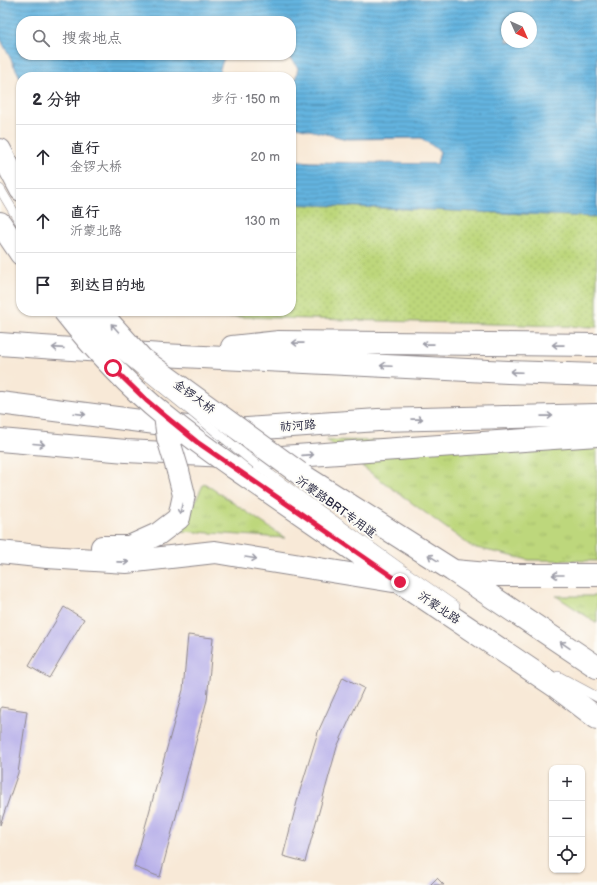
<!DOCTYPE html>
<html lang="zh">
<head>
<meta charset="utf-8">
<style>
	:root { --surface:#fff; --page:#f2f2f3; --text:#2b2b33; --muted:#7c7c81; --line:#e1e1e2 }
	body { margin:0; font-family:"Balsamiq Sans","LXGW WenKai TC",sans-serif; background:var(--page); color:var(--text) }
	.controls { position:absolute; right:12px; bottom:12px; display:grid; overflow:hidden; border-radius:8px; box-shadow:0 1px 3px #0004 }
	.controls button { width:36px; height:36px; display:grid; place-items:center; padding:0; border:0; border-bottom:1px solid var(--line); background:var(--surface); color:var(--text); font:20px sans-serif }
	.compass { position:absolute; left:501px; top:12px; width:36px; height:36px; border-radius:50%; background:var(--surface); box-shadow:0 1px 3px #0004; rotate:135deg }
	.stop { position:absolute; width:12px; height:12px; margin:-9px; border:3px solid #e11d48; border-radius:50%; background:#fff }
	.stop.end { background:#e11d48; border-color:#fff; box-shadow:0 1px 4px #0008 }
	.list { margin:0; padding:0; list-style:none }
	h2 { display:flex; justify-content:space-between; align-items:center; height:52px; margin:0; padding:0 16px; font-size:17px }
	h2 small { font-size:13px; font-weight:400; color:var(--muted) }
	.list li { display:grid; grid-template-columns:26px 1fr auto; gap:12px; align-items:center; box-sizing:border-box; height:64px; padding:0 16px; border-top:1px solid var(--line) }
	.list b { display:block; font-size:15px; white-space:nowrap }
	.list p { margin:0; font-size:13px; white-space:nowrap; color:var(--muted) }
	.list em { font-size:13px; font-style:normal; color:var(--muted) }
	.icon { flex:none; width:22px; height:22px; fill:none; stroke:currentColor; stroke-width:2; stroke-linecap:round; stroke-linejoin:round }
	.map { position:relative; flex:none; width:597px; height:885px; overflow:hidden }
	.search { position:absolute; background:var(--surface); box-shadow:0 1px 3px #0004; left:16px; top:16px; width:280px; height:44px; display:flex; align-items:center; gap:10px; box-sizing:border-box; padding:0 14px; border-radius:16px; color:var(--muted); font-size:15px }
	.panel { position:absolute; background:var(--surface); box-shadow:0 1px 3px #0004; left:16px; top:72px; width:280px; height:244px; border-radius:16px }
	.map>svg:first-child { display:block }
</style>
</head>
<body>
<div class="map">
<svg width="597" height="885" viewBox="0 0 597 885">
	<defs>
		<pattern id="grass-tufts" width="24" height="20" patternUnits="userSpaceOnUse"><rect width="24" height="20" fill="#bdd77c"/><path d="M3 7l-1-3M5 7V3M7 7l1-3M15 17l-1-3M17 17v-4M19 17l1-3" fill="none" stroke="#a2b86c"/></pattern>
		<pattern id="park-dots" width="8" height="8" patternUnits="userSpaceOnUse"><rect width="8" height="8" fill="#bdd77c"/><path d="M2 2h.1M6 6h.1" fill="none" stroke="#a2b86c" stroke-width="1.8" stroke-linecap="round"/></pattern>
		<pattern id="water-rules" width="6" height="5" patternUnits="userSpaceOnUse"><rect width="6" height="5" fill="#64b4df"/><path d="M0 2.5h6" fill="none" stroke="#5292b6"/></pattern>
	</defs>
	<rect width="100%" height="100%" fill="#fdfcf7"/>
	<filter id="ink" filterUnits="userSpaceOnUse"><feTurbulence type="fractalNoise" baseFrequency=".025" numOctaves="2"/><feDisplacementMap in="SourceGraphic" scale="8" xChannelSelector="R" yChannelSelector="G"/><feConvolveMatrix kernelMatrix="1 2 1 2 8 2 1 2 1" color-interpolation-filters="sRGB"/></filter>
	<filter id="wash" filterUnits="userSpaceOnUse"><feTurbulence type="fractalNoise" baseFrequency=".012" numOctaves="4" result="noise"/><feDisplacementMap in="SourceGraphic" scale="16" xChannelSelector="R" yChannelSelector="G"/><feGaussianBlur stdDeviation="0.9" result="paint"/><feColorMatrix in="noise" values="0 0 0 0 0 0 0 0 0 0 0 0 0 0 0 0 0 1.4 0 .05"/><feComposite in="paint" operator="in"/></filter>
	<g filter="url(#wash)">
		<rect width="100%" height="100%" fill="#f8e9d7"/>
		<path fill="url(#grass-tufts)" stroke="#707c5c" d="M 326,440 L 597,444 L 597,561 L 529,560 L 472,547 Z
			M 204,483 L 285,538 L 181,531 Z
			M 556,596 L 597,596 L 597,623 Z"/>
		<path fill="url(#park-dots)" stroke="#707c5c" d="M 291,204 L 597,217 L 597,327 L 205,316 L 171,311 L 291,311 Z"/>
		<path fill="url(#water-rules)" stroke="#436b8d" fill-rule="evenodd" d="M 0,0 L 597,0 L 597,217 L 291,204 L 291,160 L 311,162 L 437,164 L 440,151 L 421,138 L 347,139 L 297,127 L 291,109 L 291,99 L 298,68 L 287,55 L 291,55 L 291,21 L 21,21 L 21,55 L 225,55 L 218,74 L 211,77 L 21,77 L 21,79 L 0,38 ZM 507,18 L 531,18 L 531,42 L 507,42 Z"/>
		<g id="blocks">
			<path fill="#b5ade9" d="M 64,607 L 84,619 L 49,678 L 29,666 Z
				M 188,635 L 213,638 L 207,700 L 160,877 L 134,867 L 183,690 Z
				M 343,677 L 364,688 L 337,747 L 305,862 L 283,856 L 299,794 L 318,732 Z
				M 1,707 L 27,711 L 18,773 L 0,825 L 0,713 Z
				M 437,878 L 444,885 L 430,885 Z"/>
		</g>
	</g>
	<g filter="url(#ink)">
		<use href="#blocks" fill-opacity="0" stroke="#8d8689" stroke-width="1"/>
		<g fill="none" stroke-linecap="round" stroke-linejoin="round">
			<defs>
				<path id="lane" d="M 0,189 L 21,224
					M 257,465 L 406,572 L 455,606
					M 558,676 L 597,697"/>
				<path id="primary" d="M 0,150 L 21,190
					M 0,223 L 21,254
					M 0,344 L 27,346 L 162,355 L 508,372 L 597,375
					M 232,347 L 279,342 L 597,345
					M 0,403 L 218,431 L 378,420 L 597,415
					M 0,440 L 126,451 L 267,458 L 597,435
					M 233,467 L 400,582 L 555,686 L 597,718
					M 299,473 L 452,570 L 597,667
					M 102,547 L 129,547 L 158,534 L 179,518 L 184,495 L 178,471
					M 0,552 L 47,557 L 126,562 L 215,552 L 393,581
					M 454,571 L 499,575 L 597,575"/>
			</defs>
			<use href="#lane" stroke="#8d8689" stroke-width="10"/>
			<use href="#primary" stroke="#8d8689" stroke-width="24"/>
			<use href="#lane" stroke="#fff" stroke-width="9"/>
			<use href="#primary" stroke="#fff" stroke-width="22"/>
			<defs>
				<path id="lane-bridge" d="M 81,311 L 112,347 L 257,465"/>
				<path id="primary-bridge" d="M 64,311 C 94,349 127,385 165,416 C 187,434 210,451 233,467
					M 99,311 L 142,359 L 299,473
					M 165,416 L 168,438 L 178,471"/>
			</defs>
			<use href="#lane-bridge" stroke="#8d8689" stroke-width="10" stroke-linecap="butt"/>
			<use href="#primary-bridge" stroke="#8d8689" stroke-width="24" stroke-linecap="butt"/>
			<use href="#lane-bridge" stroke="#fff" stroke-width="9"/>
			<use href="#primary-bridge" stroke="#fff" stroke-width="22"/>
		</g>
		<defs><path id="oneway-shaft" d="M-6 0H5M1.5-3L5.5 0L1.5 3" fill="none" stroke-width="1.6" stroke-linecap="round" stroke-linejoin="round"/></defs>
		<g stroke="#9c9ca7">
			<use href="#oneway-shaft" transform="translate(115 328) rotate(-132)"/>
			<use href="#oneway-shaft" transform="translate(298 343) rotate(-179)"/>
			<use href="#oneway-shaft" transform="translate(428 344) rotate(-179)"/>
			<use href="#oneway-shaft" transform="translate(558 345) rotate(-179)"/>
			<use href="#oneway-shaft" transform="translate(58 348) rotate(-176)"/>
			<use href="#oneway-shaft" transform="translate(386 366) rotate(-177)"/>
			<use href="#oneway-shaft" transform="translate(516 372) rotate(-178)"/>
			<use href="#oneway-shaft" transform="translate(80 414) rotate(7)"/>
			<use href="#oneway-shaft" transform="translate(547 416) rotate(-1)"/>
			<use href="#oneway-shaft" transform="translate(417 419) rotate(-1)"/>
			<use href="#oneway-shaft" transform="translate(39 444) rotate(5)"/>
			<use href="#oneway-shaft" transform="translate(308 455) rotate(-4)"/>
			<use href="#oneway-shaft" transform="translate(181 509) rotate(103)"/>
			<use href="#oneway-shaft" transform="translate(251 558) rotate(9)"/>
			<use href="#oneway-shaft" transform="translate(433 558) rotate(-148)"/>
			<use href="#oneway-shaft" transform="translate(123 562) rotate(1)"/>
			<use href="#oneway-shaft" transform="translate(558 575) rotate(-180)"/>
			<use href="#oneway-shaft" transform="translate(565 645) rotate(-146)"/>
		</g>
	</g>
	<g fill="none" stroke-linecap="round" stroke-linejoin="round" filter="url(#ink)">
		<path stroke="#e11d48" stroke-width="5" d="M 113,368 L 146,400 L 165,416 L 197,442 L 400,582"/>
	</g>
	<g text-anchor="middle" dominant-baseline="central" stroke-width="4" stroke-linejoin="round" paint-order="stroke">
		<g font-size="12" fill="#22223b" stroke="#fdfcf7">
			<text transform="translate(194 397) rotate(36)">金锣大桥</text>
			<text transform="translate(298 426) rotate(-4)">祊河路</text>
			<text transform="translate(336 507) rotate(36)">沂蒙路BRT专用道</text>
			<text transform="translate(439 608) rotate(34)">沂蒙北路</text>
		</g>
	</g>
</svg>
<div class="controls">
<button>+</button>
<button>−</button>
<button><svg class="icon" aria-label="locate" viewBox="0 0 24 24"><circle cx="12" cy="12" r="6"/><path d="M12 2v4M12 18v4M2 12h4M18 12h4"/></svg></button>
</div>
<svg class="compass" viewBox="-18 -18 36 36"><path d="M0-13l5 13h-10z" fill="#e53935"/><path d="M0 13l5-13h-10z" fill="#7c7c81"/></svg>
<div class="stop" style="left:113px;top:368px"></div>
<div class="stop end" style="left:400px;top:582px"></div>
<div class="search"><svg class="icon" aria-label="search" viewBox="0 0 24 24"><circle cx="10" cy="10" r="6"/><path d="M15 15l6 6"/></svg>搜索地点</div>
<section class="panel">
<h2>2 分钟<small>步行 · 150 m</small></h2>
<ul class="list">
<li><svg class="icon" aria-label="ahead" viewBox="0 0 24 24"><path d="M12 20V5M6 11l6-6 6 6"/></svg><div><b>直行</b><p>金锣大桥</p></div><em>20 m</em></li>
<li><svg class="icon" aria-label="ahead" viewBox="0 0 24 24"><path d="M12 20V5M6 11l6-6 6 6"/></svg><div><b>直行</b><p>沂蒙北路</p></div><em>130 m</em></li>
<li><svg class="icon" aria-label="arrive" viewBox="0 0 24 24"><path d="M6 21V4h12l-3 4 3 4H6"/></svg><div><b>到达目的地</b></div></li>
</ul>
</section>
</div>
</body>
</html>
